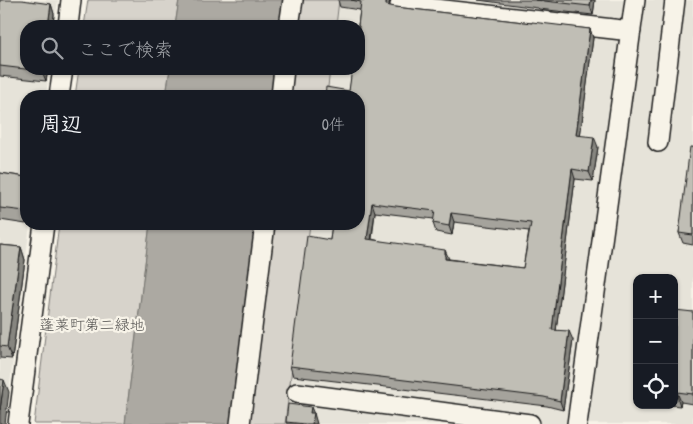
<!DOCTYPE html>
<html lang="ja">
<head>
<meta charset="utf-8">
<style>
	:root { --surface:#171b24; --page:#242831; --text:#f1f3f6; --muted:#9ea1a6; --line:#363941 }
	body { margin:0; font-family:"Patrick Hand","Klee One",sans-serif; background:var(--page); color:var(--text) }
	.controls { position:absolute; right:15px; bottom:15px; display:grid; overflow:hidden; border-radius:10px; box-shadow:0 1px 4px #0004 }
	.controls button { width:45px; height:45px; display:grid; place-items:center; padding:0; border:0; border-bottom:1px solid var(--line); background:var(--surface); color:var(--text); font:25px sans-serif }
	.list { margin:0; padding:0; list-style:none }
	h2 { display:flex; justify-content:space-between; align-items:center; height:65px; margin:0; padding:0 20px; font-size:21px }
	h2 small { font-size:16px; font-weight:400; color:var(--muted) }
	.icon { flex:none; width:28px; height:28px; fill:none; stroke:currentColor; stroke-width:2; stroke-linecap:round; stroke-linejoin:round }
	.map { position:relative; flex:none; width:693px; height:424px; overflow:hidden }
	.search { position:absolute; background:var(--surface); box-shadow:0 1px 4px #0004; left:20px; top:20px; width:345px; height:55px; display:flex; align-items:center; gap:12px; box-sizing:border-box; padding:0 18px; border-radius:20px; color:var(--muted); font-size:19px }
	.panel { position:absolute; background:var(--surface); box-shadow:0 1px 4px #0004; left:20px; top:90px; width:345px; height:140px; border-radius:20px }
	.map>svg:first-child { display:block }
</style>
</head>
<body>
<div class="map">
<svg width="693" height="424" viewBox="0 0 693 424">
	<rect width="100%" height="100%" fill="#f7f3e8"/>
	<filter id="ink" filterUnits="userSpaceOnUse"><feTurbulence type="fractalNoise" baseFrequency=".02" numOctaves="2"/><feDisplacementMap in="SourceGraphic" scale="10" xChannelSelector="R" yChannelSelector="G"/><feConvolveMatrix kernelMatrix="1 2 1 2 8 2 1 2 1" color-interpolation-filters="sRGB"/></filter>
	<g filter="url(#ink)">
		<path fill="#e6e3d9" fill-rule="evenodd" d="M 0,0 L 58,0 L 54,26 L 26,26 L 26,69 L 49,69 L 46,96 L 26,96 L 26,224 L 30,224 L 5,424 L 0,424 Z
			M 339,0 L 693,0 L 693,424 L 285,424 L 310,224 L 359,224 L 359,96 L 327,96 L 330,69 L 359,69 L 359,26 L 336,26 ZM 637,278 L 674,278 L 674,405 L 637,405 Z"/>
		<path fill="#d7d3cb" stroke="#7a7874" d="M 88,0 L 179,0 L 175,26 L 84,26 Z
			M 298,0 L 339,0 L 336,26 L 295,26 Z
			M 79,69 L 170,69 L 166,96 L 75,96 Z
			M 290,69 L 330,69 L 327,96 L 286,96 Z
			M 59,224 L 150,224 L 125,424 L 34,424 Z
			M 271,224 L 310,224 L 285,424 L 246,424 Z"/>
		<path fill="#aca9a2" stroke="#72716c" d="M 179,0 L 290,0 L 286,26 L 175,26 Z
			M 170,69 L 281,69 L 278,96 L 166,96 Z
			M 150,224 L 262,224 L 237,424 L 125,424 Z"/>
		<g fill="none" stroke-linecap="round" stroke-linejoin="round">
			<defs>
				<path id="minor" d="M 400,5 L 631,31
					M 68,26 L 71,0
					M 289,26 L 293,0
					M 59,96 L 63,69
					M 281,96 L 284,69
					M 658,142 L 675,0
					M 297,393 L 530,424
					M 18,424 L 44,224
					M 240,424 L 265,224
					M 577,424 L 635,0"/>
			</defs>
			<use href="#minor" stroke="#1c1c1c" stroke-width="22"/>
			<use href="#minor" stroke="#f7f3e8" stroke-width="19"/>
		</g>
		<path fill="#a5a39c" stroke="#1c1c1c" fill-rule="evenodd" d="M 0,0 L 51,4 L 54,14 L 53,26 L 26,26 L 48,69 L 46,81 L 0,76 Z
			M 338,0 L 391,0 L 389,3 L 389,6 L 395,7 L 532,23 L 590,29 L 593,38 L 580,136 L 598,147 L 593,181 L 575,179 L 556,330 L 573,340 L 563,410 L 547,406 L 293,376 L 290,366 L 330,240 L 360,10 L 340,7 ZM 375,212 L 434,219 L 433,223 L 436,232 L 452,235 L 454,222 L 529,231 L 523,268 L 449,259 L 372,239 Z
			M 478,0 L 595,0 L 593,15 L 539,9 L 538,8 Z
			M 693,147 L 693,245 L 683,243 L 679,233 Z
			M 0,173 L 26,177 L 26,224 L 0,220 Z
			M 0,245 L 21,247 L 25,260 L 12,359 L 0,358 Z
			M 693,312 L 693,404 L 681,402 L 680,406 L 671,405 L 674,405 L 674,314 Z
			M 313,413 L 317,424 L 287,424 L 286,422 Z"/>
		<path fill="#86857f" stroke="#1c1c1c" d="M 386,0 L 391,0 L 389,3 L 390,10 L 386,5 Z
			M 591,0 L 595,0 L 593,15 L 590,6 Z
			M 51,4 L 54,14 L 53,26 L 48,26 Z
			M 590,29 L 593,38 L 579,145 L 576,135 Z
			M 43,69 L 48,69 L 46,81 L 42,71 Z
			M 594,137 L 598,147 L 593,181 L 589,172 Z
			M 572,169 L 575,179 L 555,339 L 552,330 Z
			M 26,199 L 26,216 L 25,211 Z
			M 372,203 L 375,212 L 370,248 L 367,239 Z
			M 451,213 L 454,222 L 452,235 L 449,226 Z
			M 21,247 L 25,260 L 12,359 L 7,347 Z
			M 445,250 L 449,259 L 445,259 Z
			M 569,331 L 573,340 L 563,410 L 560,401 Z
			M 4,380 L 9,392 L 5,424 L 0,424 L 0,410 Z
			M 677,392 L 681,402 L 680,406 L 677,396 Z
			M 311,407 L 314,414 L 314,413 L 317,424 L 312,424 L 310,413 Z"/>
		<path fill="#c0beb5" stroke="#1c1c1c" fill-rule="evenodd" d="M 0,0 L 22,0 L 51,4 L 48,26 L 26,26 L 26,69 L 43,69 L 42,71 L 0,66 Z
			M 351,0 L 386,0 L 386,5 L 395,7 L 532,23 L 532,22 L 590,29 L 576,135 L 594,137 L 589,172 L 572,169 L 552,330 L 569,331 L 560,401 L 544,397 L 290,366 L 307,236 L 330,240 L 332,224 L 359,224 L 359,96 L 325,96 L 326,87 L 349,91 L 352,69 L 359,69 L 359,26 L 358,26 L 361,2 ZM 372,203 L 435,211 L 433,223 L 449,226 L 451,213 L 531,223 L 523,268 L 445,259 L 445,250 L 367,239 Z
			M 535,0 L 591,0 L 590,6 Z
			M 690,147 L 693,147 L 693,235 L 679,233 Z
			M 0,173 L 26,177 L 26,199 L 25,211 L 0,208 Z
			M 0,245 L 21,247 L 7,347 L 0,346 Z
			M 675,310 L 693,312 L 693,394 L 677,392 L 677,396 L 674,396 Z
			M 0,379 L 4,380 L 0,410 Z
			M 288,404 L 311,407 L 310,413 L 314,413 L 312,424 L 305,424 L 286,422 Z"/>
	</g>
	<g text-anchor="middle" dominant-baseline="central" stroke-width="4.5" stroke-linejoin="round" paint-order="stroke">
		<g font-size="15" fill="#545351" stroke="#f7f3e8">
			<text x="92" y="324">蓬莱町第二緑地</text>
		</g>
	</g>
</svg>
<div class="controls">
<button>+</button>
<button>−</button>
<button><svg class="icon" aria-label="locate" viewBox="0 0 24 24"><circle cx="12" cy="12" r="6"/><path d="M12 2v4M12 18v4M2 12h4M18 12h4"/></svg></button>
</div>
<div class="search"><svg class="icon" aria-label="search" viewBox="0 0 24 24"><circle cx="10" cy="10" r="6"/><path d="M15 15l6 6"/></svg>ここで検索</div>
<section class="panel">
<h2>周辺<small>0件</small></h2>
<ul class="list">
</ul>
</section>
</div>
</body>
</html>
